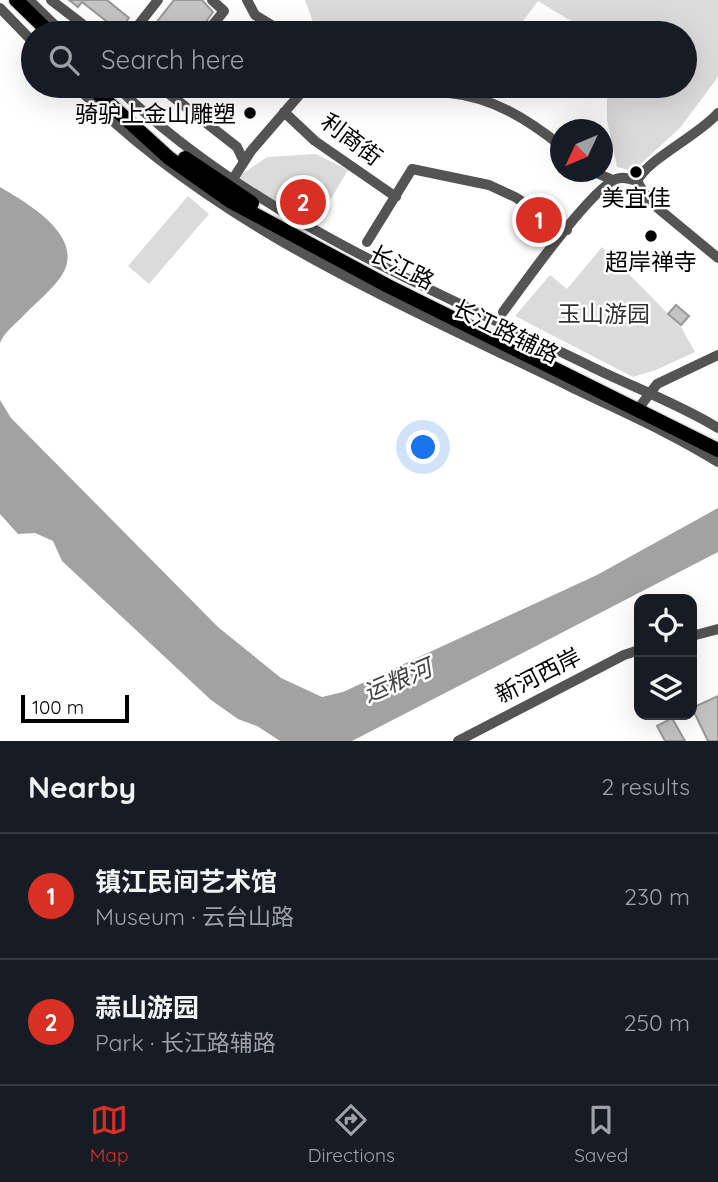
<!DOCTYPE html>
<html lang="en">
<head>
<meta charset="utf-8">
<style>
	:root { --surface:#171b24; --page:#242831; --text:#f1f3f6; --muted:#9ea1a6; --line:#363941; --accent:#d93025 }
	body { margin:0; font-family:Quicksand,"Noto Sans SC",sans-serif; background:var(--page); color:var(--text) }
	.controls { position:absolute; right:21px; bottom:21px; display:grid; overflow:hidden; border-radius:14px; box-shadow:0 7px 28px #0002 }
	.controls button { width:63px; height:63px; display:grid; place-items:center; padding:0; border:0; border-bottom:2px solid var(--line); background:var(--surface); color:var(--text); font:35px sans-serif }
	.compass { position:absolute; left:550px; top:119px; width:63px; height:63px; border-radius:50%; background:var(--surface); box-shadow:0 7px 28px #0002; rotate:226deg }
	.scale { position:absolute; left:21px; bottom:18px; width:108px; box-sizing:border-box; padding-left:7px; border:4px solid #000; border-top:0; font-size:19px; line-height:24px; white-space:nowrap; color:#000; -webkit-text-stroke:5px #fff; paint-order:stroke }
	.you { position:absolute; left:424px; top:448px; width:24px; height:24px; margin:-18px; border:5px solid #fff; border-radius:50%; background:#1a73e8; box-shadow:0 0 0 10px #1a73e833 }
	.badge { display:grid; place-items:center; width:46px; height:46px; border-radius:50%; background:var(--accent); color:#fff; font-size:23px; font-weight:700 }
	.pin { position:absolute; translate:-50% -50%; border:4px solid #fff; box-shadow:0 2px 7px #0006 }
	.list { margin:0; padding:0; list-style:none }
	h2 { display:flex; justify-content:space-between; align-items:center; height:91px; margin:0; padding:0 28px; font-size:30px }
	h2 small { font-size:23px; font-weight:400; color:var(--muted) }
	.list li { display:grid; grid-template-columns:46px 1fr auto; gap:21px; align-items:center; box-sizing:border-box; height:126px; padding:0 28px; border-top:2px solid var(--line) }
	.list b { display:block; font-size:26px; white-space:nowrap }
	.list p { margin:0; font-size:23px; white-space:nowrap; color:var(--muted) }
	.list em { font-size:23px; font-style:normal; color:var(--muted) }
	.icon { flex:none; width:38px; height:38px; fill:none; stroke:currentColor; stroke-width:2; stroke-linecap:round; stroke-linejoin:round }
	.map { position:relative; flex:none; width:718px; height:741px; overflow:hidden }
	.search { position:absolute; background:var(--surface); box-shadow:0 7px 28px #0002; left:21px; right:21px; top:21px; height:77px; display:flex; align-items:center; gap:18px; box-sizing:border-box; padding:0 24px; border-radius:38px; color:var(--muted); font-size:26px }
	.sheet { height:343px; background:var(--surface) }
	nav { display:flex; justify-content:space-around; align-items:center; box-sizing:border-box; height:98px; border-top:2px solid var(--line); background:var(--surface); font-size:19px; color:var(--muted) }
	nav a { display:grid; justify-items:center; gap:4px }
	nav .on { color:var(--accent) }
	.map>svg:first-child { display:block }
</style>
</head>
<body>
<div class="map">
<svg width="718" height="741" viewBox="0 0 718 741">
	<rect width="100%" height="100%" fill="#fff"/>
	<path fill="#dbdbdb" d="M 305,0 L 718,0 L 718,77 L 680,128 L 633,171 L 617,167 L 607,120 L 607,86 L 685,86 L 685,33 L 591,33 L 538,1 L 514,33 L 322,33 L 314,25 Z
		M 316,154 L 348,170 L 315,226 L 238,177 L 267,157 Z
		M 188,196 L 209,214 L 149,284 L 128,266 Z
		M 602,247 L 681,327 L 695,352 L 656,370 L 633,377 L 515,316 L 550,275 L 567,289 Z"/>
	<path fill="#a2a2a2" d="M 0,187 C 27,203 86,236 62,275 C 53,289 37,302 25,314 C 17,323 4,332 0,343 Z
		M 0,400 L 11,418 L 218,627 L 281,678 L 322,697 L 343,692 L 597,575 L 718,508 L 718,552 L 352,741 L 280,741 L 257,726 L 238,719 L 211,700 L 62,561 L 53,541 L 35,533 L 18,534 L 0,514 Z"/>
	<path fill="#c4c4c4" stroke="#989898" stroke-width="2" d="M 69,0 L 107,0 L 129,18 L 119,31 L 82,2 L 78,7 Z
		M 174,0 L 202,0 L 213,12 L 198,33 L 148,33 Z
		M 676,305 L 689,316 L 681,325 L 668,314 Z
		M 718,696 L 718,741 L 708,741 L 692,708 Z
		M 672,718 L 685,741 L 665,741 L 657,726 Z"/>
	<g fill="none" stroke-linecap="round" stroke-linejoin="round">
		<defs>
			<path id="major" d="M 16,0 L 50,33
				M 90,86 L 169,158 L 230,201 L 388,286 L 718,450
				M 185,158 L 252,203"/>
		</defs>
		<use href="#major" stroke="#dbdbdb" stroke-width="17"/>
		<path stroke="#545454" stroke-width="10" d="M 29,0 L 63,33
			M 51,0 L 94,33
			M 247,0 L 255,15 L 278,29
			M 0,8 L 33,42
			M 132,33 L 158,0
			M 206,33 L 224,11 L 212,0
			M 76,86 C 212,225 395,301 567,385 C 618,410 670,432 718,462
			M 116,86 C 249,216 429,287 594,368 C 635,388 679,404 718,428
			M 159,86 L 237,147 L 244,162
			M 354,86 L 363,90 C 392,93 421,90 449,93 C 492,97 527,119 560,145
			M 284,112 L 315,141 L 396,197
			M 594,172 L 613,180
			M 637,181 L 648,200 L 718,258
			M 637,181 C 649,158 698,136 718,113
			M 231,182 L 251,151 L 307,86
			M 367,242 L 412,169 L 489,185 L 515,197 L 567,230
			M 503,312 C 523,285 590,190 616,179 C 624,176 630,179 637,181
			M 638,409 L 657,384 L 718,355
			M 692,636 L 718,629
			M 458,741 L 624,655 L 639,650"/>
		<use href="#major" stroke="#000" stroke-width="14"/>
	</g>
	<g fill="#000" stroke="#fff" stroke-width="2.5">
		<circle cx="250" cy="113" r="7"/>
		<circle cx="636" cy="172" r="7"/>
		<circle cx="651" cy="236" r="7"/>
	</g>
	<g text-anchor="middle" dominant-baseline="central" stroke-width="5" stroke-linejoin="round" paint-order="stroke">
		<g font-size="23" fill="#000" stroke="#fff">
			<text x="236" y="113" text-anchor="end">骑驴上金山雕塑</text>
			<text x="636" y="197">美宜佳</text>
			<text x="651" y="261">超岸禅寺</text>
		</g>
		<g font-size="23" fill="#000" stroke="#fff">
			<text transform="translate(352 139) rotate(37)">利商街</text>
			<text transform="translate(402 267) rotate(27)">长江路</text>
			<text transform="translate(506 331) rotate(26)">长江路辅路</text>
			<text transform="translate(538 675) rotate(-27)">新河西岸</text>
		</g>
		<g font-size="23" fill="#323232" stroke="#fff">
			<text x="604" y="313">玉山游园</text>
		</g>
		<g font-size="24" font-style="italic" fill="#434343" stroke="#fff">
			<text transform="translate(397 680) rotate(-23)">运粮河</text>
		</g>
	</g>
</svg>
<div class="controls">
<button><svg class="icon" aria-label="locate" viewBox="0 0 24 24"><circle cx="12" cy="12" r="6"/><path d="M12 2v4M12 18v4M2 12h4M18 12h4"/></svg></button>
<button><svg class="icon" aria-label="layers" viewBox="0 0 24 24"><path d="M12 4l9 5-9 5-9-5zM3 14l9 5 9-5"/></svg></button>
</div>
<svg class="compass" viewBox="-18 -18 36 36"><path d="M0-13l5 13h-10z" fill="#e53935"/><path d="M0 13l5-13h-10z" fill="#9ea1a6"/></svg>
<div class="scale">100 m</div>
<div class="you"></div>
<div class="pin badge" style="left:539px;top:220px">1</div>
<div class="pin badge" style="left:303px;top:202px">2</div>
<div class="search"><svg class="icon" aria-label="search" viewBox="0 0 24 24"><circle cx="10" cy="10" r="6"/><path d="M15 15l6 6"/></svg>Search here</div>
</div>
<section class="sheet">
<h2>Nearby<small>2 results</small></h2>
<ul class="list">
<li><span class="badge">1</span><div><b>镇江民间艺术馆</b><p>Museum · 云台山路</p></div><em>230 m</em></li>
<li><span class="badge">2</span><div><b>蒜山游园</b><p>Park · 长江路辅路</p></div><em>250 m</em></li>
</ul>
</section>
<nav>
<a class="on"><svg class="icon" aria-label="map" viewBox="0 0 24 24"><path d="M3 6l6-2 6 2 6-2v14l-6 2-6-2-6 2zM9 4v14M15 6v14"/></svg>Map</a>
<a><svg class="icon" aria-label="directions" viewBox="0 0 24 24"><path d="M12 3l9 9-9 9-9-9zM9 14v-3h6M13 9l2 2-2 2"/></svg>Directions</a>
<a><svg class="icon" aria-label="saved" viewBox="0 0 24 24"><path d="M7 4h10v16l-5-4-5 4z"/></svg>Saved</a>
</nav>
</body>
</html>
